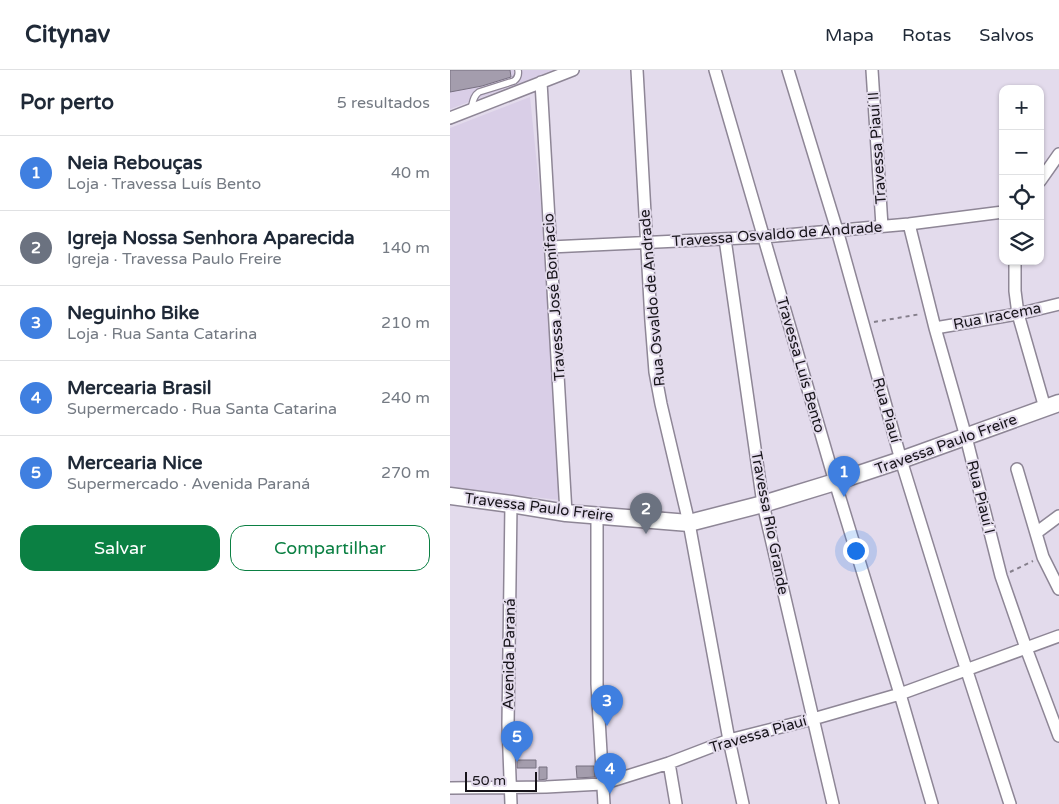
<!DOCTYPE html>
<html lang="pt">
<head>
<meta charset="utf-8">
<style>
	:root { --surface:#fff; --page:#f6f6f7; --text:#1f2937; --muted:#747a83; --line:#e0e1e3; --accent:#0b8043 }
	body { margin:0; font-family:"Varela Round",sans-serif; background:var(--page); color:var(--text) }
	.controls { position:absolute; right:15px; top:15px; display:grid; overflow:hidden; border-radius:10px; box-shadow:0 1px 4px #0004 }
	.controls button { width:45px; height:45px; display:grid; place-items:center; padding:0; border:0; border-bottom:1px solid var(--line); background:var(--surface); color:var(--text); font:25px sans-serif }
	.scale { position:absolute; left:15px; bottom:12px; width:72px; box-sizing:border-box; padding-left:5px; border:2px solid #17141a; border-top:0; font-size:14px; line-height:18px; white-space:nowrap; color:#17141a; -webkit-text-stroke:4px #e3dbec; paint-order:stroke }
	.you { position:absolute; left:405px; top:480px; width:18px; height:18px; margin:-12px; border:4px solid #fff; border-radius:50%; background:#1a73e8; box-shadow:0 0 0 8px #1a73e833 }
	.badge { display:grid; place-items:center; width:32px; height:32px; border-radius:50%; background:var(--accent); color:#fff; font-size:16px; font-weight:700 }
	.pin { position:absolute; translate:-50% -41px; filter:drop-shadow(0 1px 2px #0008) }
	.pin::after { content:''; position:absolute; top:26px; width:18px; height:15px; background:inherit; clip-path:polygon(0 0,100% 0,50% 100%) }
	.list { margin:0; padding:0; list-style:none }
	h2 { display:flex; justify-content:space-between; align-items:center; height:65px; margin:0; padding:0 20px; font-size:21px }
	h2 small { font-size:16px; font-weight:400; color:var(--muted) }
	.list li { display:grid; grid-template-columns:32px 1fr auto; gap:15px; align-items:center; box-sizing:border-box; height:75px; padding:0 20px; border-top:1px solid var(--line) }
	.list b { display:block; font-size:19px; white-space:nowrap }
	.list p { margin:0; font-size:16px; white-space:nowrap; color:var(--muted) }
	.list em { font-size:16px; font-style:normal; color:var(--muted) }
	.actions { display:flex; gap:10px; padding:15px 20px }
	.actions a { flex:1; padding:11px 0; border:1px solid var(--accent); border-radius:15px; text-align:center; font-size:18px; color:var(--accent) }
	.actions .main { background:var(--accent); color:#fff }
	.icon { flex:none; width:28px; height:28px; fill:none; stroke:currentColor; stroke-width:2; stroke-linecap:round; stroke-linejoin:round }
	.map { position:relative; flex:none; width:609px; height:734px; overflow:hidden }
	header { display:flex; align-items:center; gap:30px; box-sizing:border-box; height:70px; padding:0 25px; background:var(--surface); border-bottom:1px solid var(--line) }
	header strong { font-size:24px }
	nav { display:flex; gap:28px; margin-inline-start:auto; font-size:18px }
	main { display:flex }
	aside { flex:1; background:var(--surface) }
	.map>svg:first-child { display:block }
</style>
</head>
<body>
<header>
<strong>Citynav</strong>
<nav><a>Mapa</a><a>Rotas</a><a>Salvos</a></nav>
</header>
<main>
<aside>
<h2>Por perto<small>5 resultados</small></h2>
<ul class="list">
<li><span class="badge" style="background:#3f7fe0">1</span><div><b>Neia Rebouças</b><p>Loja · Travessa Luís Bento</p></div><em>40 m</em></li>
<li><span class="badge" style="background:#6b7280">2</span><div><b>Igreja Nossa Senhora Aparecida</b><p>Igreja · Travessa Paulo Freire</p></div><em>140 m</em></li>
<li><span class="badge" style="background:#3f7fe0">3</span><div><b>Neguinho Bike</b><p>Loja · Rua Santa Catarina</p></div><em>210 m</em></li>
<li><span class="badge" style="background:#3f7fe0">4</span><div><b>Mercearia Brasil</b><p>Supermercado · Rua Santa Catarina</p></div><em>240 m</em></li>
<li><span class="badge" style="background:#3f7fe0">5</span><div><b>Mercearia Nice</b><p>Supermercado · Avenida Paraná</p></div><em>270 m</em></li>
</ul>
<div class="actions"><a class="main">Salvar</a><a>Compartilhar</a></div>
</aside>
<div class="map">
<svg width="609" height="734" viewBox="0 0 609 734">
	<rect width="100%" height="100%" fill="#e3dbec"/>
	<path fill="#d9cee7" d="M 0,0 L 105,0 L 0,39 Z
		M 80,27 L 91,134 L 110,430 L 0,418 L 0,58 Z"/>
	<path fill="#a49dad" stroke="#777080" d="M 0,0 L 60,0 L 61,7 L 32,16 L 0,22 Z
		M 67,690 L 86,690 L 86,698 L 67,698 Z
		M 126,696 L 144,696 L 145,707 L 127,708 Z
		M 89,697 L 97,697 L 97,709 L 89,710 Z"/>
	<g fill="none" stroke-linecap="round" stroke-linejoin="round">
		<defs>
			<path id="lane" d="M 21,39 C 23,32 23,26 29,22 L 64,11 C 68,8 69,5 68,0"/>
			<path id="street" d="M 187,0 L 201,251 L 205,302 L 211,334 L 239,453 L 279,670 L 293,734
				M 265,0 L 385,412 L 450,624 L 482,734
				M 338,0 L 387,160 L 451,390 L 503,558 L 560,734
				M 422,0 L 432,156
				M 91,12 L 116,443
				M 0,48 L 123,0
				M 590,111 L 609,84
				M 459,154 L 485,258 L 516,367 L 551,506 L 576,578 L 609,666
				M 275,169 L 313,434 L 383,734
				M 100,177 L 314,167 L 459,154 L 553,142
				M 565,191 L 565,221 L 568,244 L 595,338
				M 485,258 L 568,244 L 609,234
				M 567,399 L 593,487 L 609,519
				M 147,446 L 147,614 L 154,734
				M 586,463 L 609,446
				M 219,693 L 226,734
				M 0,718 L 96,717 L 152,714 L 219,693 L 279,670 L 363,649 L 450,624 L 609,566
				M 61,734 L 58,655 L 61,434"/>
			<path id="secondary" d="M 0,426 L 61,434 L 116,443 L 239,453 L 313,434 L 385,412 L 451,390 L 609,333"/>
		</defs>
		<use href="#lane" stroke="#8e8696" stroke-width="8"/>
		<use href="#street" stroke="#8e8696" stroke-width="14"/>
		<use href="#secondary" stroke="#8e8696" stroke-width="19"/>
		<path stroke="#857f8b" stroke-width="2" stroke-dasharray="4 4" stroke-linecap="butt" d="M 424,252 L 471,244
			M 560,502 L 583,491"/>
		<use href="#lane" stroke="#fff" stroke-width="5.5"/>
		<use href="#street" stroke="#fff" stroke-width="11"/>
		<use href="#secondary" stroke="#fff" stroke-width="16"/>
	</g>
	<g text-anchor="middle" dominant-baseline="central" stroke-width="4" stroke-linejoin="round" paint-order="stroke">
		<g font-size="15" fill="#17141a" stroke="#e3dbec">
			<text transform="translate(427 78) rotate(-94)">Travessa Piauí II</text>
			<text transform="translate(327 164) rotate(-4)">Travessa Osvaldo de Andrade</text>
			<text transform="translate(104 227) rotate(-94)">Travessa José Bonifacio</text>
			<text transform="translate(202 228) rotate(-95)">Rua Osvaldo de Andrade</text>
			<text transform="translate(547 246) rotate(-11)">Rua Iracema</text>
			<text transform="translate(351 295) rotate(74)">Travessa Luís Bento</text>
			<text transform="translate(437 340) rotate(74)">Rua Piauí</text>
			<text transform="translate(496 374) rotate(-20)">Travessa Paulo Freire</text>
			<text transform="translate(531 427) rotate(76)">Rua Piauí I</text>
			<text transform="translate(89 437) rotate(7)">Travessa Paulo Freire</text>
			<text transform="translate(320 453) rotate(79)">Travessa Rio Grande</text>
			<text transform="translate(59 584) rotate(-89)">Avenida Paraná</text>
			<text transform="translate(308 664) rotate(-16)">Travessa Piauí</text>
		</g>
	</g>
</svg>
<div class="controls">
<button>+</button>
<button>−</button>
<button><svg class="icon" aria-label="locate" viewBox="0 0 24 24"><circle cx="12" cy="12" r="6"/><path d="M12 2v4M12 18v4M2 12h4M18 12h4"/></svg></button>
<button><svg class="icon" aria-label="layers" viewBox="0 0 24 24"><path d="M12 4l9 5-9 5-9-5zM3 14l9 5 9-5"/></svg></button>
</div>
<div class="scale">50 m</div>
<div class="you"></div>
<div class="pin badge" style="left:394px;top:427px;background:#3f7fe0">1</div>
<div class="pin badge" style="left:196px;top:464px;background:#6b7280">2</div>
<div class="pin badge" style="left:157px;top:656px;background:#3f7fe0">3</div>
<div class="pin badge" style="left:160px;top:724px;background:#3f7fe0">4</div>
<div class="pin badge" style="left:67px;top:692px;background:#3f7fe0">5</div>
</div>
</main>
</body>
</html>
